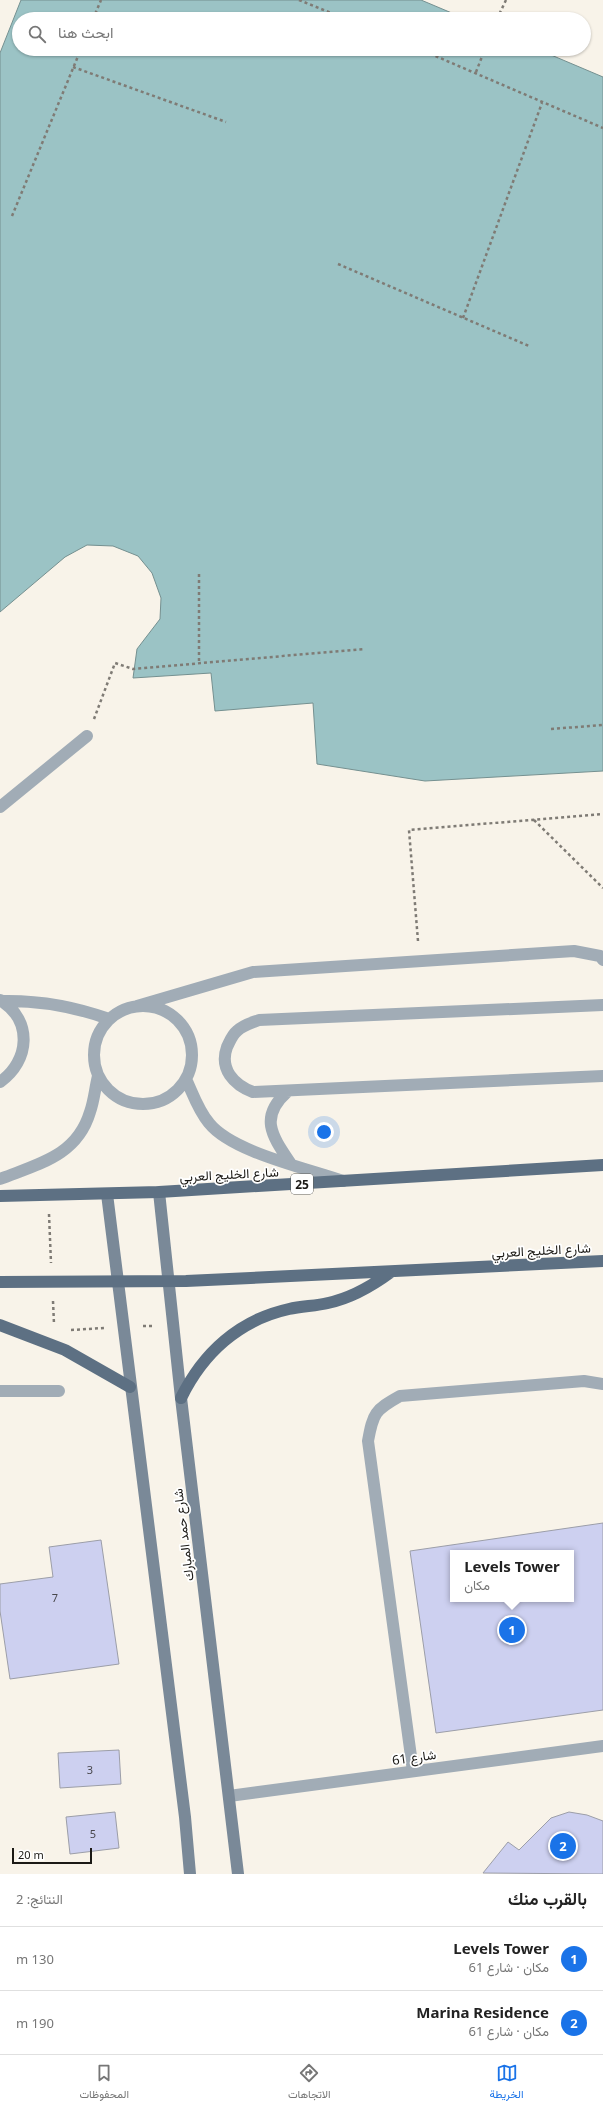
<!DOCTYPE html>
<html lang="ar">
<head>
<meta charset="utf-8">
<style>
	:root { --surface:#fff; --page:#f2f2f2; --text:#222; --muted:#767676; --line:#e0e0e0; --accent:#1a73e8 }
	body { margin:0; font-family:"Noto Sans",Vazirmatn,sans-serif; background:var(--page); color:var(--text); direction:rtl }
	.scale { position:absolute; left:12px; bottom:10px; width:80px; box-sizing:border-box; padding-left:4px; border:2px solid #1b1915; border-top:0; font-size:11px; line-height:14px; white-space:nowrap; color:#1b1915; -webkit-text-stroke:3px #fff; paint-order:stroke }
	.you { position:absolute; left:324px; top:1132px; width:14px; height:14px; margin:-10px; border:3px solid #fff; border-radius:50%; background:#1a73e8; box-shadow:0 0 0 6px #1a73e833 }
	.badge { display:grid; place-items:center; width:26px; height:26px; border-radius:50%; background:var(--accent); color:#fff; font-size:13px; font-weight:700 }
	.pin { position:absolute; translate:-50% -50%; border:2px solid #fff; box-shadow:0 1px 4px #0006 }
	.popup { position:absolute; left:450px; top:1550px; width:124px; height:52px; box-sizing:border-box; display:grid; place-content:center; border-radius:0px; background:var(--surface); filter:drop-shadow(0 1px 3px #0005); font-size:13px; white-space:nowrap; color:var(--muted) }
	.popup b { font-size:15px; color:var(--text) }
	.popup::after { content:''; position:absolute; left:50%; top:100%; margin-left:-8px; border:8px solid transparent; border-top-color:var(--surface) }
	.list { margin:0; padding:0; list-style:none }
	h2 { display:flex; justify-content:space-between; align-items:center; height:52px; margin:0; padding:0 16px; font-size:17px }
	h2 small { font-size:13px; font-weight:400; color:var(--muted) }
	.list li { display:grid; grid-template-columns:26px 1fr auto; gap:12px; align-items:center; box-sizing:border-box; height:64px; padding:0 16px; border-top:1px solid var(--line) }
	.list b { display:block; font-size:15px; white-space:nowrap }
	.list p { margin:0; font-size:13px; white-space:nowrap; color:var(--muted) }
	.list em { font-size:13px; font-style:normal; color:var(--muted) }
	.icon { flex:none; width:22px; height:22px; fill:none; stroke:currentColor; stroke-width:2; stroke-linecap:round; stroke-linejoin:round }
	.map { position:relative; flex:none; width:603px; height:1874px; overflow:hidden; direction:ltr }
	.search { position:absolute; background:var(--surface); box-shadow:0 1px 3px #0004; left:12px; right:12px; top:12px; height:44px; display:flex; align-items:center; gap:10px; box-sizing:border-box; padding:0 14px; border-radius:22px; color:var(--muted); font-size:15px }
	.sheet { height:180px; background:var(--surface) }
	nav { display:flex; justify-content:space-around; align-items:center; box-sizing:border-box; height:56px; border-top:1px solid var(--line); background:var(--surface); font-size:11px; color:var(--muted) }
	nav a { display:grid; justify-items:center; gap:2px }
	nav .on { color:var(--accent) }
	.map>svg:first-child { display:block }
</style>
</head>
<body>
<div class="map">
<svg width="603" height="1874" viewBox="0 0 603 1874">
	<rect width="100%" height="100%" fill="#f8f3e9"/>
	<path fill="#9bc3c5" stroke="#759090" d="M 21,0 L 421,0 L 466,19 L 19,19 L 19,49 L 537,49 L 603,77 L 603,771 L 425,781 L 317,764 L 313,703 L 215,711 L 211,673 L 133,678 L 137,649 L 160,619 L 161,598 L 152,573 L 138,556 L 113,546 L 87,545 L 65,557 L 0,612 L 0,53 Z"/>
	<path fill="#cdd0f0" stroke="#9c9ea8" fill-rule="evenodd" d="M 603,1523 L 603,1710 L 436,1733 L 410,1551 ZM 453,1553 L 571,1553 L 571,1599 L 453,1599 Z
		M 101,1540 L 119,1664 L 10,1679 L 0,1611 L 0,1584 L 53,1577 L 49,1547 Z
		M 119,1750 L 121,1784 L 60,1788 L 58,1753 Z
		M 115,1812 L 119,1848 L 70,1854 L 66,1817 Z
		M 569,1812 L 587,1815 L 603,1821 L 603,1874 L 483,1873 L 508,1842 L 519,1850 L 551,1818 Z"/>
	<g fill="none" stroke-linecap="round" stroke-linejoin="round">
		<path stroke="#7f7b75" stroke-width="2.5" stroke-dasharray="3 3" stroke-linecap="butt" d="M 299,0 L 346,19
			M 93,19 L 101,0
			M 497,19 L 506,0
			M 419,49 L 603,128
			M 73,67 L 226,122
			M 476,72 L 485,49
			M 12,216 L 81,49
			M 338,264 L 529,346
			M 463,318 L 542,103
			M 199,574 L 199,662
			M 94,719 L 115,663 L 133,669 L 364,649
			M 551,729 L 603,725
			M 534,820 L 603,888
			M 418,941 L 409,830 L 603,814
			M 49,1214 L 51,1263
			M 53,1301 L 54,1324
			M 143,1326 L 154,1326
			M 71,1330 L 104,1328"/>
		<path stroke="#a1acb6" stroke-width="12" d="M 0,807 L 87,736
			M 0,1000 C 33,1020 30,1061 0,1082
			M 1,1001 C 40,1000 73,1006 109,1019
			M 603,1005 L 259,1020 C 251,1023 243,1025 237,1031 C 232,1035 230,1041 227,1047 C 219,1069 234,1085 253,1092 L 603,1076
			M 137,1006 L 253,972 L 574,951 L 600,956 L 603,960
			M94 1055a49 49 0 1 1 98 0a49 49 0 1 1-98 0Z
			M 186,1079 C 193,1094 198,1110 209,1123 C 232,1152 306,1168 343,1181
			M 287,1092 C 258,1118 273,1137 291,1164
			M 0,1179 C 38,1164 77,1156 90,1112 C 94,1101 95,1088 98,1076
			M 413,1771 L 368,1441 C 373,1413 375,1410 400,1396 L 584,1381 L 603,1384"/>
		<path stroke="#a1acb6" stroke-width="12" d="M 0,1391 L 59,1391
			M 229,1796 L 603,1746"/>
		<path stroke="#7a8998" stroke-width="12" d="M 159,1192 L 181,1398 L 238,1874
			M 107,1194 L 185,1817 L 190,1874"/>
		<path stroke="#5d7083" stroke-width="12" d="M 0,1196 L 159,1192 L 603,1165
			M 0,1282 L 186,1281 L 603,1261
			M 0,1325 L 65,1350 L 130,1387
			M 181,1398 C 203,1353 239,1320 289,1309 C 302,1306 316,1306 328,1303 C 352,1298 372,1286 391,1272"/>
	</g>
	<g text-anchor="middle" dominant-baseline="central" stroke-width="3.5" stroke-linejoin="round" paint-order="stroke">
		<g font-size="11" fill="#48474c">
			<text x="55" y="1597">7</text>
			<text x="90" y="1769">3</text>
			<text x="93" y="1833">5</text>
		</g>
		<rect fill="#fff" stroke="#5f5e5b" stroke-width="1" x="291" y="1174" width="22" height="20" rx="3"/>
		<g font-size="12" font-weight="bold" fill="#1b1915">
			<text x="302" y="1184">25</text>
		</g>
		<g font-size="13" fill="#1b1915" stroke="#fff">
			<text transform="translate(229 1174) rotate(-3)">شارع الخليج العربي</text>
			<text transform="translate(541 1250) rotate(-3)">شارع الخليج العربي</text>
			<text transform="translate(183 1535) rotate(-97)">شارع حمد المبارك</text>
			<text transform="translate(414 1757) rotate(-8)">شارع 61</text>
		</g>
	</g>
</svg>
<div class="scale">20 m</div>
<div class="you"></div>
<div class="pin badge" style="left:512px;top:1630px">1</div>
<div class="popup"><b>Levels Tower</b>مكان</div>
<div class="pin badge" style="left:563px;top:1846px">2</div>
<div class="search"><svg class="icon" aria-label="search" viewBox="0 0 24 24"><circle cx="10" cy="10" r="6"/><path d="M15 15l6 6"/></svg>ابحث هنا</div>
</div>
<section class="sheet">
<h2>بالقرب منك<small>النتائج: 2</small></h2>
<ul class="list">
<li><span class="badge">1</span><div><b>Levels Tower</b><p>مكان · شارع 61</p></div><em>130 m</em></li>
<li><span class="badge">2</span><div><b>Marina Residence</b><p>مكان · شارع 61</p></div><em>190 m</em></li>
</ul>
</section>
<nav>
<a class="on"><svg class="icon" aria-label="map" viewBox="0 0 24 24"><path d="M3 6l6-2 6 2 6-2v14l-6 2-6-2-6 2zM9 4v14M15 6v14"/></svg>الخريطة</a>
<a><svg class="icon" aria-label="directions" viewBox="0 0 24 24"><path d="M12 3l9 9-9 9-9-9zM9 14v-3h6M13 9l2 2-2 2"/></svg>الاتجاهات</a>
<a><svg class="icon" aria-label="saved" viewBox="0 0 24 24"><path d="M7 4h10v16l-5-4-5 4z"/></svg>المحفوظات</a>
</nav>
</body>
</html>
